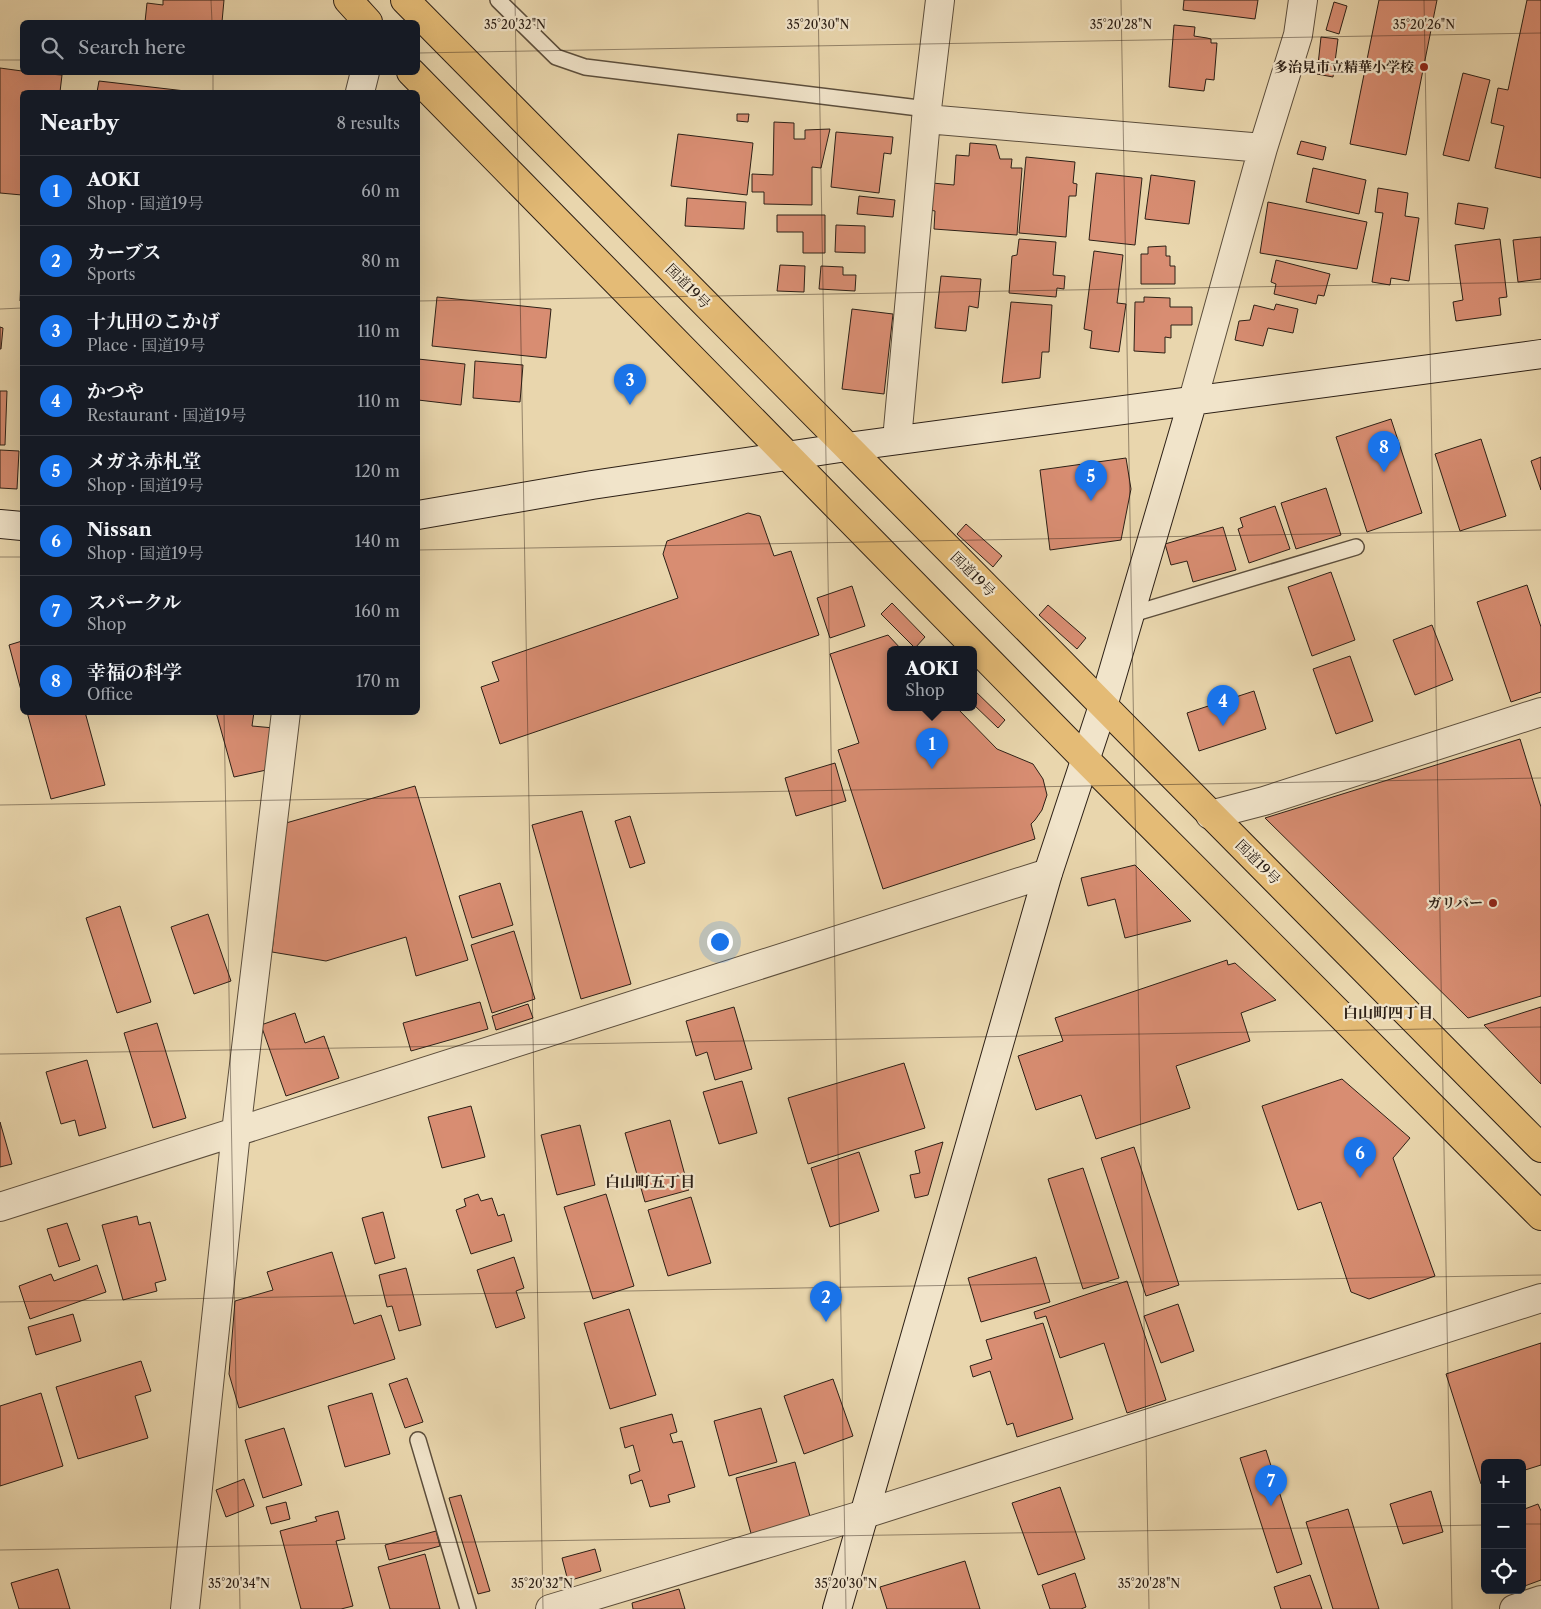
<!DOCTYPE html>
<html lang="en">
<head>
<meta charset="utf-8">
<style>
	:root { --surface:#171b24; --page:#242831; --text:#f1f3f6; --muted:#9ea1a6; --line:#363941; --accent:#1a73e8 }
	body { margin:0; font-family:"Libre Caslon Text","Noto Serif JP",serif; background:var(--page); color:var(--text) }
	.controls { position:absolute; right:15px; bottom:15px; display:grid; overflow:hidden; border-radius:8px; box-shadow:0 5px 20px #0002 }
	.controls button { width:45px; height:45px; display:grid; place-items:center; padding:0; border:0; border-bottom:1px solid var(--line); background:var(--surface); color:var(--text); font:25px sans-serif }
	.you { position:absolute; left:719px; top:941px; width:18px; height:18px; margin:-12px; border:4px solid #fff; border-radius:50%; background:#1a73e8; box-shadow:0 0 0 8px #1a73e833 }
	.badge { display:grid; place-items:center; width:32px; height:32px; border-radius:50%; background:var(--accent); color:#fff; font-size:16px; font-weight:700 }
	.pin { position:absolute; translate:-50% -41px; filter:drop-shadow(0 1px 2px #0008) }
	.pin::after { content:''; position:absolute; top:26px; width:18px; height:15px; background:inherit; clip-path:polygon(0 0,100% 0,50% 100%) }
	.popup { position:absolute; left:887px; top:646px; width:90px; height:65px; box-sizing:border-box; display:grid; place-content:center; border-radius:8px; background:var(--surface); filter:drop-shadow(0 1px 4px #0005); font-size:16px; white-space:nowrap; color:var(--muted) }
	.popup b { font-size:19px; color:var(--text) }
	.popup::after { content:''; position:absolute; left:50%; top:100%; margin-left:-10px; border:10px solid transparent; border-top-color:var(--surface) }
	.list { margin:0; padding:0; list-style:none }
	h2 { display:flex; justify-content:space-between; align-items:center; height:65px; margin:0; padding:0 20px; font-size:21px }
	h2 small { font-size:16px; font-weight:400; color:var(--muted) }
	.list li { display:grid; grid-template-columns:32px 1fr auto; gap:15px; align-items:center; box-sizing:border-box; height:70px; padding:0 20px; border-top:1px solid var(--line) }
	.list b { display:block; font-size:19px; white-space:nowrap }
	.list p { margin:0; font-size:16px; white-space:nowrap; color:var(--muted) }
	.list em { font-size:16px; font-style:normal; color:var(--muted) }
	.icon { flex:none; width:28px; height:28px; fill:none; stroke:currentColor; stroke-width:2; stroke-linecap:round; stroke-linejoin:round }
	.map { position:relative; flex:none; width:1541px; height:1609px; overflow:hidden }
	.search { position:absolute; background:var(--surface); box-shadow:0 5px 20px #0002; left:20px; top:20px; width:400px; height:55px; display:flex; align-items:center; gap:12px; box-sizing:border-box; padding:0 18px; border-radius:8px; color:var(--muted); font-size:19px }
	.panel { position:absolute; background:var(--surface); box-shadow:0 5px 20px #0002; left:20px; top:90px; width:400px; height:625px; border-radius:8px }
	.map>svg:first-child { display:block }
</style>
</head>
<body>
<div class="map">
<svg width="1541" height="1609" viewBox="0 0 1541 1609">
	<rect width="100%" height="100%" fill="#e9d6ad"/>
	<filter id="stains"><feTurbulence type="fractalNoise" baseFrequency=".004" numOctaves="4"/><feColorMatrix values="0 0 0 0 .2 0 0 0 0 .09 0 0 0 0 .02 0 0 0 .5 -.17"/></filter>
	<radialGradient id="worn" r=".72"><stop offset=".6" stop-color="#630" stop-opacity="0"/><stop offset="1" stop-color="#630" stop-opacity=".3"/></radialGradient>
	<path fill="#d88d72" stroke="#2d2016" d="M 163,0 L 224,0 L 222,22 L 145,22 L 147,3 L 163,5 Z
		M 1184,0 L 1258,0 L 1255,19 L 1183,10 Z
		M 1379,0 L 1437,0 L 1406,155 L 1350,144 Z
		M 1527,0 L 1541,0 L 1541,178 L 1495,168 L 1504,126 L 1491,123 L 1498,88 L 1508,90 Z
		M 1334,2 L 1347,6 L 1339,34 L 1326,30 Z
		M 1174,25 L 1195,27 L 1194,36 L 1207,38 L 1211,39 L 1211,43 L 1217,43 L 1214,80 L 1206,79 L 1204,91 L 1169,87 Z
		M 1321,37 L 1338,39 L 1333,77 L 1317,74 Z
		M 0,68 L 22,71 L 22,72 L 62,75 L 60,92 L 22,92 L 22,195 L 0,193 Z
		M 1463,73 L 1490,80 L 1469,161 L 1443,155 Z
		M 99,81 L 194,92 L 97,92 Z
		M 737,114 L 749,114 L 748,122 L 737,121 Z
		M 774,122 L 794,123 L 794,139 L 805,139 L 805,130 L 830,129 L 821,168 L 812,167 L 812,205 L 764,204 L 764,192 L 752,192 L 752,174 L 773,175 Z
		M 836,132 L 893,137 L 891,154 L 884,153 L 879,193 L 831,187 Z
		M 678,134 L 753,143 L 747,195 L 671,186 Z
		M 1301,141 L 1326,147 L 1323,160 L 1297,154 Z
		M 970,143 L 996,145 L 1000,159 L 1012,159 L 1011,168 L 1022,168 L 1017,235 L 934,229 L 935,211 L 930,210 L 932,183 L 954,185 L 956,155 L 969,156 Z
		M 1026,157 L 1075,162 L 1073,183 L 1077,184 L 1076,196 L 1069,196 L 1066,237 L 1019,233 Z
		M 1313,168 L 1366,180 L 1359,214 L 1306,202 Z
		M 1096,173 L 1142,178 L 1135,245 L 1089,240 Z
		M 1151,175 L 1195,181 L 1189,224 L 1145,219 Z
		M 1378,188 L 1408,193 L 1405,216 L 1419,218 L 1409,281 L 1391,278 L 1390,285 L 1372,282 L 1383,213 L 1375,212 Z
		M 859,196 L 895,200 L 893,217 L 857,214 Z
		M 687,198 L 746,202 L 744,229 L 685,226 Z
		M 1268,202 L 1367,222 L 1357,269 L 1260,253 Z
		M 1458,203 L 1488,208 L 1484,229 L 1455,224 Z
		M 777,215 L 825,215 L 825,253 L 803,253 L 803,232 L 777,232 Z
		M 836,225 L 865,226 L 865,253 L 835,252 Z
		M 1541,237 L 1541,279 L 1518,282 L 1513,240 Z
		M 1019,239 L 1056,242 L 1053,275 L 1065,276 L 1064,289 L 1057,288 L 1056,297 L 1009,293 L 1012,256 L 1017,255 Z
		M 1500,239 L 1507,297 L 1499,298 L 1501,315 L 1456,321 L 1453,302 L 1463,300 L 1455,245 Z
		M 1166,246 L 1166,256 L 1170,256 L 1170,266 L 1175,266 L 1175,284 L 1141,284 L 1141,254 L 1148,254 L 1148,247 Z
		M 1094,251 L 1123,255 L 1117,303 L 1126,304 L 1119,352 L 1090,348 L 1092,331 L 1084,329 Z
		M 22,254 L 22,301 L 20,301 Z
		M 1276,260 L 1330,274 L 1324,296 L 1318,295 L 1316,304 L 1274,294 L 1276,284 L 1271,282 Z
		M 780,265 L 805,266 L 804,292 L 777,291 Z
		M 821,266 L 843,267 L 843,275 L 856,275 L 855,291 L 819,289 Z
		M 941,276 L 981,279 L 978,308 L 969,306 L 966,331 L 935,328 Z
		M 437,297 L 551,309 L 546,358 L 432,346 Z
		M 1144,297 L 1170,298 L 1170,307 L 1192,307 L 1192,325 L 1171,325 L 1171,338 L 1165,337 L 1165,353 L 1134,351 L 1135,302 L 1144,302 Z
		M 1011,302 L 1052,305 L 1049,352 L 1042,352 L 1040,378 L 1002,383 Z
		M 1276,304 L 1298,309 L 1293,333 L 1268,328 L 1263,346 L 1235,340 L 1239,321 L 1250,320 L 1254,305 L 1274,310 Z
		M 852,309 L 893,314 L 884,394 L 842,389 Z
		M 0,327 L 3,328 L 1,349 L 0,349 Z
		M 418,359 L 465,364 L 461,405 L 418,400 Z
		M 475,361 L 523,365 L 520,402 L 473,398 Z
		M 0,391 L 7,391 L 5,445 L 0,445 Z
		M 1391,419 L 1422,513 L 1367,532 L 1336,437 Z
		M 1481,439 L 1506,516 L 1460,531 L 1435,454 Z
		M 0,450 L 19,451 L 17,489 L 0,488 Z
		M 1541,457 L 1541,490 L 1531,461 Z
		M 1126,458 L 1131,489 L 1121,540 L 1050,550 L 1040,470 Z
		M 1326,488 L 1341,535 L 1296,549 L 1281,503 Z
		M 1275,506 L 1290,549 L 1249,563 L 1238,529 L 1243,527 L 1240,518 Z
		M 748,513 L 760,516 L 774,556 L 791,551 L 819,635 L 500,744 L 481,687 L 499,681 L 492,662 L 678,598 L 663,554 L 667,541 Z
		M 966,524 L 1002,556 L 993,567 L 957,534 Z
		M 1223,527 L 1236,570 L 1193,582 L 1187,561 L 1171,565 L 1165,544 Z
		M 1331,572 L 1355,640 L 1312,656 L 1288,587 Z
		M 1527,585 L 1541,627 L 1541,692 L 1511,702 L 1477,602 Z
		M 852,586 L 865,626 L 830,638 L 817,598 Z
		M 892,603 L 925,637 L 915,648 L 881,614 Z
		M 1048,605 L 1086,638 L 1077,649 L 1039,615 Z
		M 1432,625 L 1453,680 L 1415,695 L 1393,640 Z
		M 888,635 L 902,650 L 891,650 L 891,708 L 957,708 L 997,749 L 1033,764 L 1043,779 L 1047,795 L 1042,810 L 1035,820 L 1031,824 L 1035,839 L 883,889 L 838,750 L 859,743 L 830,654 Z
		M 22,641 L 22,694 L 9,645 Z
		M 1350,656 L 1373,721 L 1336,734 L 1313,669 Z
		M 973,689 L 1005,720 L 998,728 L 973,704 Z
		M 1254,691 L 1266,729 L 1199,751 L 1187,713 Z
		M 27,712 L 85,712 L 105,785 L 51,799 Z
		M 216,712 L 254,712 L 252,726 L 274,728 L 271,769 L 234,777 Z
		M 1520,739 L 1541,807 L 1541,996 L 1468,1018 L 1265,818 Z
		M 835,763 L 846,801 L 796,816 L 785,778 Z
		M 415,786 L 468,960 L 416,976 L 406,937 L 326,961 L 272,952 L 286,823 Z
		M 582,811 L 631,984 L 581,999 L 532,825 Z
		M 630,816 L 645,863 L 630,868 L 615,821 Z
		M 1135,865 L 1191,921 L 1125,938 L 1115,899 L 1088,906 L 1081,878 Z
		M 500,883 L 513,925 L 472,938 L 459,896 Z
		M 120,906 L 151,1002 L 117,1013 L 86,918 Z
		M 208,914 L 231,981 L 194,994 L 171,927 Z
		M 514,931 L 535,999 L 492,1013 L 471,945 Z
		M 1227,960 L 1228,965 L 1235,963 L 1276,1000 L 1241,1013 L 1250,1041 L 1176,1066 L 1190,1108 L 1096,1139 L 1081,1095 L 1036,1110 L 1018,1056 L 1063,1041 L 1055,1018 Z
		M 480,1002 L 488,1029 L 411,1051 L 403,1023 Z
		M 528,1004 L 533,1018 L 496,1030 L 492,1016 Z
		M 734,1007 L 752,1069 L 715,1080 L 707,1052 L 696,1056 L 686,1021 Z
		M 1541,1007 L 1541,1084 L 1484,1025 Z
		M 295,1013 L 305,1043 L 324,1036 L 339,1078 L 286,1096 L 261,1025 Z
		M 157,1023 L 186,1118 L 153,1128 L 124,1033 Z
		M 87,1060 L 106,1128 L 79,1136 L 75,1120 L 61,1124 L 46,1072 Z
		M 904,1063 L 925,1128 L 808,1164 L 788,1098 Z
		M 1342,1079 L 1410,1138 L 1393,1158 L 1435,1276 L 1369,1299 L 1351,1292 L 1321,1202 L 1298,1210 L 1262,1106 Z
		M 742,1081 L 757,1133 L 719,1144 L 703,1092 Z
		M 471,1106 L 485,1157 L 442,1168 L 428,1117 Z
		M 670,1120 L 689,1190 L 645,1202 L 625,1133 Z
		M 0,1122 L 12,1164 L 0,1167 Z
		M 580,1125 L 595,1185 L 557,1195 L 541,1135 Z
		M 943,1142 L 928,1195 L 915,1198 L 910,1175 L 920,1173 L 915,1151 Z
		M 1134,1147 L 1179,1285 L 1146,1296 L 1101,1158 Z
		M 859,1152 L 879,1211 L 830,1227 L 811,1168 Z
		M 1083,1168 L 1119,1278 L 1083,1289 L 1048,1179 Z
		M 478,1194 L 481,1201 L 492,1198 L 498,1216 L 504,1214 L 512,1241 L 471,1254 L 456,1210 L 466,1206 L 464,1199 Z
		M 606,1194 L 634,1286 L 593,1299 L 564,1207 Z
		M 691,1197 L 711,1263 L 668,1276 L 648,1210 Z
		M 383,1212 L 395,1258 L 375,1264 L 362,1218 Z
		M 137,1216 L 139,1225 L 150,1222 L 166,1280 L 155,1283 L 157,1291 L 123,1300 L 102,1225 Z
		M 67,1223 L 80,1260 L 59,1267 L 47,1229 Z
		M 332,1252 L 354,1324 L 381,1315 L 395,1359 L 239,1408 L 229,1374 L 235,1301 L 273,1290 L 267,1272 Z
		M 514,1257 L 524,1288 L 516,1291 L 525,1318 L 496,1328 L 477,1270 Z
		M 1036,1257 L 1050,1302 L 981,1322 L 968,1278 Z
		M 97,1265 L 106,1292 L 30,1319 L 19,1286 L 51,1274 L 54,1281 Z
		M 406,1268 L 421,1325 L 399,1331 L 392,1306 L 387,1307 L 379,1275 Z
		M 1127,1281 L 1166,1400 L 1127,1413 L 1104,1343 L 1060,1358 L 1046,1316 L 1036,1319 L 1034,1312 Z
		M 1178,1304 L 1194,1351 L 1161,1363 L 1144,1316 Z
		M 629,1309 L 656,1395 L 610,1409 L 584,1323 Z
		M 73,1314 L 81,1341 L 36,1355 L 28,1327 Z
		M 1043,1323 L 1073,1419 L 1017,1437 L 1013,1423 L 1007,1425 L 990,1371 L 973,1377 L 970,1366 L 992,1359 L 986,1340 Z
		M 1541,1343 L 1541,1465 L 1522,1471 L 1522,1463 L 1485,1463 L 1485,1483 L 1481,1484 L 1446,1374 Z
		M 141,1361 L 151,1391 L 135,1396 L 148,1438 L 78,1459 L 56,1387 Z
		M 407,1378 L 423,1422 L 405,1428 L 389,1384 Z
		M 833,1379 L 853,1436 L 804,1454 L 784,1396 Z
		M 41,1393 L 63,1466 L 0,1486 L 0,1406 Z
		M 372,1393 L 390,1454 L 345,1467 L 328,1406 Z
		M 761,1408 L 777,1462 L 729,1476 L 714,1421 Z
		M 672,1414 L 677,1432 L 670,1434 L 673,1443 L 682,1441 L 695,1487 L 668,1495 L 670,1502 L 650,1507 L 642,1480 L 631,1484 L 629,1475 L 640,1471 L 633,1445 L 625,1448 L 620,1428 Z
		M 284,1428 L 302,1485 L 263,1498 L 245,1440 Z
		M 1266,1450 L 1302,1564 L 1277,1573 L 1240,1458 Z
		M 795,1462 L 811,1520 L 752,1537 L 736,1478 Z
		M 244,1479 L 254,1506 L 226,1517 L 216,1490 Z
		M 1060,1487 L 1085,1559 L 1038,1575 L 1012,1503 Z
		M 1431,1491 L 1443,1532 L 1403,1544 L 1390,1504 Z
		M 461,1495 L 490,1591 L 478,1594 L 449,1498 Z
		M 286,1502 L 290,1519 L 271,1524 L 266,1507 Z
		M 1538,1504 L 1541,1511 L 1541,1580 L 1522,1587 L 1522,1510 Z
		M 1348,1509 L 1379,1609 L 1333,1609 L 1306,1522 Z
		M 338,1511 L 345,1539 L 336,1541 L 353,1606 L 341,1609 L 301,1609 L 280,1531 L 317,1521 L 315,1517 Z
		M 436,1531 L 440,1546 L 389,1560 L 385,1545 Z
		M 595,1549 L 601,1571 L 568,1581 L 562,1558 Z
		M 425,1554 L 440,1609 L 390,1609 L 378,1567 Z
		M 965,1561 L 980,1609 L 887,1609 L 880,1587 Z
		M 58,1569 L 70,1609 L 19,1609 L 11,1583 Z
		M 1075,1573 L 1086,1607 L 1081,1609 L 1050,1609 L 1042,1585 Z
		M 1310,1575 L 1322,1609 L 1281,1609 L 1274,1587 Z
		M 679,1589 L 685,1609 L 633,1609 L 632,1603 Z"/>
	<g fill="none" stroke-linecap="round" stroke-linejoin="round">
		<defs>
			<path id="lane" d="M 498,0 L 556,57 L 585,67 L 927,109
				M 1129,615 L 1356,547
				M 418,1440 L 468,1609"/>
			<path id="street" d="M 360,92 L 365,72
				M 926,119 L 1263,148
				M 1193,400 L 1263,148 L 1298,35 L 1303,0
				M 897,440 L 927,109 L 940,0
				M 1210,815 L 1264,801 L 1541,712
				M 0,1207 L 1048,873
				M 185,1609 L 236,1132 L 286,712
				M 550,1609 L 865,1514 L 1541,1298
				M 1514,1609 L 1541,1600"/>
			<path id="secondary" d="M 418,515 L 592,485 L 847,447 L 1541,354
				M 0,524 L 22,526
				M 837,1609 L 1048,873 L 1103,706 L 1193,400"/>
			<path id="highway" d="M 348,0 L 368,22
				M 405,0 L 1541,1148
				M 411,72 L 1086,760 L 1541,1216"/>
		</defs>
		<use href="#lane" stroke="#5c4e3c" stroke-width="18"/>
		<use href="#street" stroke="#5c4e3c" stroke-width="30"/>
		<use href="#secondary" stroke="#2d2016" stroke-width="30"/>
		<use href="#highway" stroke="#2d2016" stroke-width="30"/>
		<use href="#lane" stroke="#f1e4ca" stroke-width="15"/>
		<use href="#street" stroke="#f1e4ca" stroke-width="28"/>
		<use href="#secondary" stroke="#f1e4ca" stroke-width="28"/>
		<use href="#highway" stroke="#e4bb76" stroke-width="28"/>
	</g>
	<path fill="none" stroke="#2d2016" stroke-width="1" stroke-opacity="0.45" d="M 211,0 L 212,22M 515,0 L 543,1609M 818,0 L 846,1609M 1121,0 L 1149,1609M 1424,0 L 1452,1609M 418,53 L 1541,33M 0,60 L 22,60M 213,72 L 213,92M 418,301 L 1541,282M 0,309 L 22,308M 418,550 L 1541,530M 0,557 L 22,557M 224,712 L 240,1609M 0,805 L 1541,778M 0,1054 L 1541,1027M 0,1302 L 1541,1275M 1522,1524 L 1541,1524M 0,1550 L 1485,1525"/>
	<g fill="#8f2418" stroke="#f1e4ca" stroke-width="2">
		<circle cx="1424" cy="67" r="5"/>
		<circle cx="1493" cy="903" r="5"/>
	</g>
	<g text-anchor="middle" dominant-baseline="central" stroke-width="4.5" stroke-linejoin="round" paint-order="stroke">
		<g font-size="14" font-weight="bold" fill="#2d2016" stroke="#f1e4ca" text-anchor="end">
			<text x="1414" y="67">多治見市立精華小学校</text>
			<text x="1483" y="903">ガリバー</text>
		</g>
		<g font-size="14" fill="#2d2016" stroke="#f1e4ca">
			<text transform="translate(688 286) rotate(45)">国道19号</text>
			<text transform="translate(973 574) rotate(45)">国道19号</text>
			<text transform="translate(1258 862) rotate(45)">国道19号</text>
		</g>
		<g font-size="15" font-weight="bold" fill="#2d2016" stroke="#f1e4ca">
			<text x="1388" y="1012">白山町四丁目</text>
			<text x="650" y="1181">白山町五丁目</text>
		</g>
	</g>
	<g font-size="12" text-anchor="middle" fill="#2d2016" stroke="#f1e4ca" stroke-width="4.5" stroke-linejoin="round" paint-order="stroke">
		<text x="515" y="29">35°20'32"N</text>
		<text x="818" y="29">35°20'30"N</text>
		<text x="1121" y="29">35°20'28"N</text>
		<text x="1424" y="29">35°20'26"N</text>
		<text x="239" y="1588">35°20'34"N</text>
		<text x="542" y="1588">35°20'32"N</text>
		<text x="846" y="1588">35°20'30"N</text>
		<text x="1149" y="1588">35°20'28"N</text>
	</g>
	<rect width="100%" height="100%" filter="url(#stains)"/>
	<rect width="100%" height="100%" fill="url(#worn)"/>
</svg>
<div class="controls">
<button>+</button>
<button>−</button>
<button><svg class="icon" aria-label="locate" viewBox="0 0 24 24"><circle cx="12" cy="12" r="6"/><path d="M12 2v4M12 18v4M2 12h4M18 12h4"/></svg></button>
</div>
<div class="you"></div>
<div class="pin badge" style="left:932px;top:769px">1</div>
<div class="popup"><b>AOKI</b>Shop</div>
<div class="pin badge" style="left:826px;top:1322px">2</div>
<div class="pin badge" style="left:630px;top:405px">3</div>
<div class="pin badge" style="left:1223px;top:726px">4</div>
<div class="pin badge" style="left:1091px;top:501px">5</div>
<div class="pin badge" style="left:1360px;top:1178px">6</div>
<div class="pin badge" style="left:1271px;top:1506px">7</div>
<div class="pin badge" style="left:1384px;top:472px">8</div>
<div class="search"><svg class="icon" aria-label="search" viewBox="0 0 24 24"><circle cx="10" cy="10" r="6"/><path d="M15 15l6 6"/></svg>Search here</div>
<section class="panel">
<h2>Nearby<small>8 results</small></h2>
<ul class="list">
<li><span class="badge">1</span><div><b>AOKI</b><p>Shop · 国道19号</p></div><em>60 m</em></li>
<li><span class="badge">2</span><div><b>カーブス</b><p>Sports</p></div><em>80 m</em></li>
<li><span class="badge">3</span><div><b>十九田のこかげ</b><p>Place · 国道19号</p></div><em>110 m</em></li>
<li><span class="badge">4</span><div><b>かつや</b><p>Restaurant · 国道19号</p></div><em>110 m</em></li>
<li><span class="badge">5</span><div><b>メガネ赤札堂</b><p>Shop · 国道19号</p></div><em>120 m</em></li>
<li><span class="badge">6</span><div><b>Nissan</b><p>Shop · 国道19号</p></div><em>140 m</em></li>
<li><span class="badge">7</span><div><b>スパークル</b><p>Shop</p></div><em>160 m</em></li>
<li><span class="badge">8</span><div><b>幸福の科学</b><p>Office</p></div><em>170 m</em></li>
</ul>
</section>
</div>
</body>
</html>
